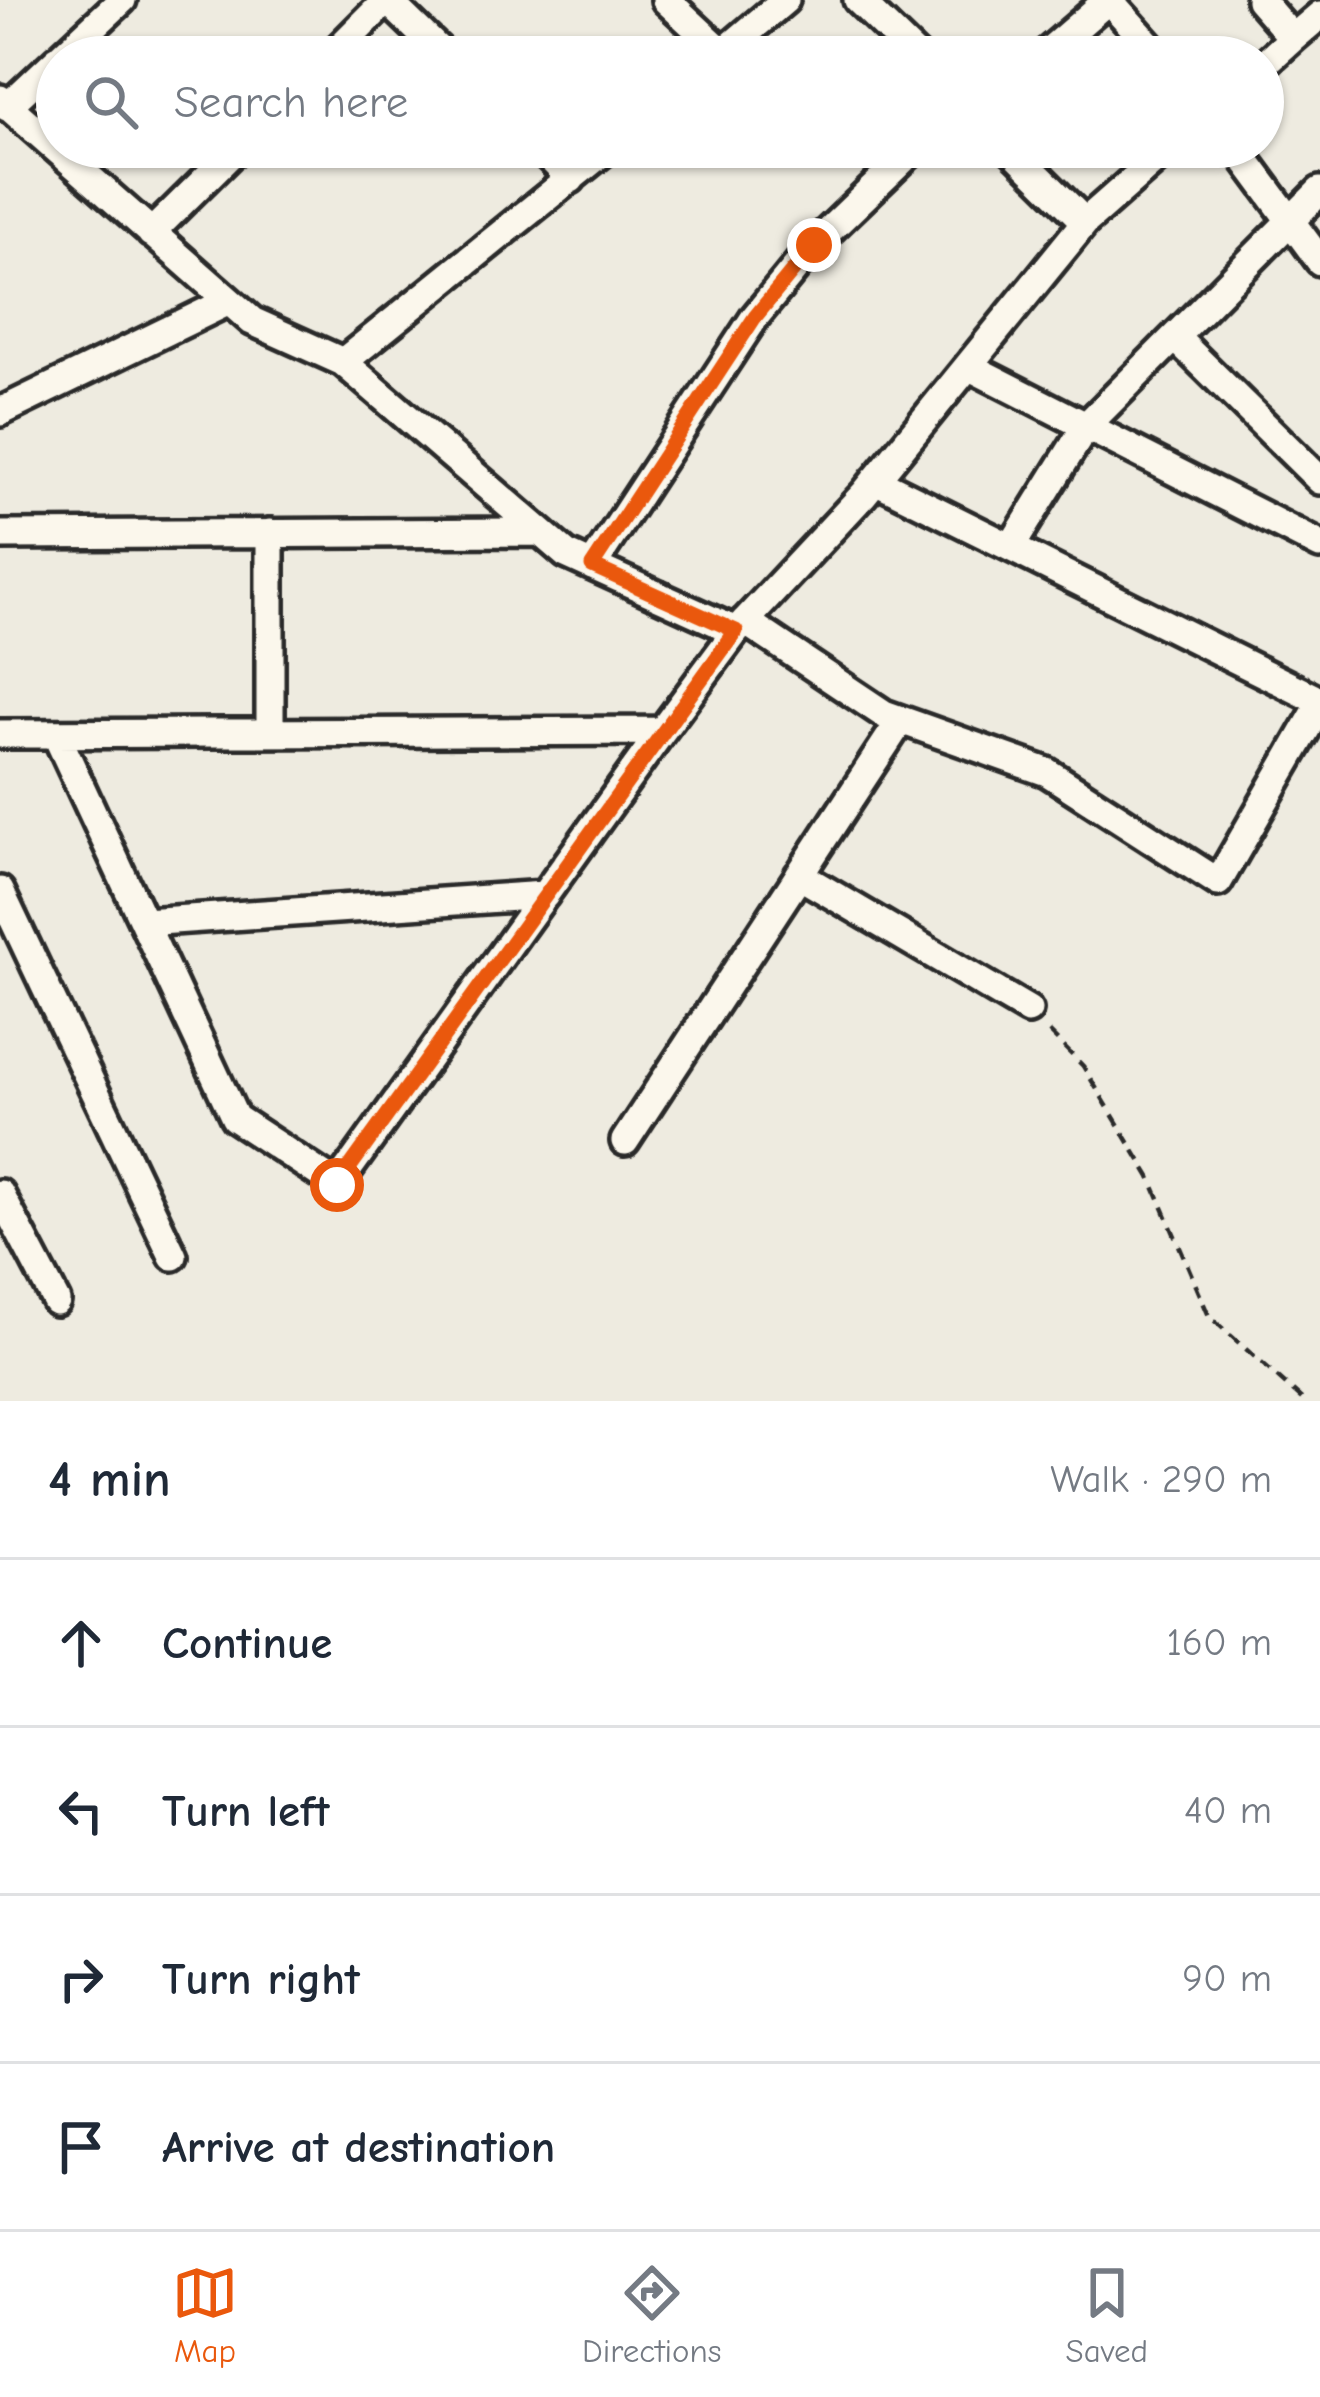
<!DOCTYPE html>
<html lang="en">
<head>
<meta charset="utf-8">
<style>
	:root { --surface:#fff; --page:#f2f2f3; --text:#1f2937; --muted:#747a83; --line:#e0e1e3; --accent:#ea580c }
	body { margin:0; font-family:"Comic Neue",sans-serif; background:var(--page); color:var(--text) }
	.stop { position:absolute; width:36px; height:36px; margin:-27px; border:9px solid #ea580c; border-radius:50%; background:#fff }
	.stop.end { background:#ea580c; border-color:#fff; box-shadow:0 3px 12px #0008 }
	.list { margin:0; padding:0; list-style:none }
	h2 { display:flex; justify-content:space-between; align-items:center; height:156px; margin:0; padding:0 48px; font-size:51px }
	h2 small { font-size:39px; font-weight:400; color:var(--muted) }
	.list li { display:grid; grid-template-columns:78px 1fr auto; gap:36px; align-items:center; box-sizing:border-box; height:168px; padding:0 48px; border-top:3px solid var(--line) }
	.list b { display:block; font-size:45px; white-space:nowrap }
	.list em { font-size:39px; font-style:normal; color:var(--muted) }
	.icon { flex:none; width:66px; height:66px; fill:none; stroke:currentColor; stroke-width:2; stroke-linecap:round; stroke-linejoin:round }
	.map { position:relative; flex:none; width:1320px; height:1401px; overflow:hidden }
	.search { position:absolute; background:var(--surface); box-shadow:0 3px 9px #0004; left:36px; right:36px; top:36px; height:132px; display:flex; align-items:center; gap:30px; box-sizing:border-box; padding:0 42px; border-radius:66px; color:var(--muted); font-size:45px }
	.sheet { height:828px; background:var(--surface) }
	nav { display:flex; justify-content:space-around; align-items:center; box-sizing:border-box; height:168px; border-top:3px solid var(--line); background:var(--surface); font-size:33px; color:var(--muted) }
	nav a { display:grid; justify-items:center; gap:6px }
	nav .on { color:var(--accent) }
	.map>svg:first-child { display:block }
</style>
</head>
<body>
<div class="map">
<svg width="1320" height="1401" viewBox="0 0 1320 1401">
	<rect width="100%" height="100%" fill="#eeebe0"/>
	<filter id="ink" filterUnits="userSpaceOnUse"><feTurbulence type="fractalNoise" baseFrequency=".00833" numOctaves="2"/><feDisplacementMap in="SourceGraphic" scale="24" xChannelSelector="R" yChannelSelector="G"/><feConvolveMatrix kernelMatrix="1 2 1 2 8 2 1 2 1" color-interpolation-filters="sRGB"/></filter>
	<g filter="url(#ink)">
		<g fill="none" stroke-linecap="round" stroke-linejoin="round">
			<defs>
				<path id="street" d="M 387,0 L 446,57
					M 666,0 L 723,53
					M 858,0 L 917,57
					M 1109,0 L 1160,57
					M 1260,0 L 1293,38 L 1320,15
					M 61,57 L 122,0
					M 330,57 L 387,0
					M 718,57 L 785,0
					M 1042,57 L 1108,0
					M 1263,65 L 1293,38
					M 0,99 L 252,321 L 343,362 L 566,554 L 736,631 L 864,494 L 1085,222 L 1170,147
					M 7,107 L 57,60
					M 539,147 L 571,179
					M 1009,147 L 1085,222
					M 1236,147 L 1320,261
					M 151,233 L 238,147
					M 1175,337 L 1320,480
					M 343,362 L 609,147
					M 968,366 L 1320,545
					M 0,412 L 229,301
					M 875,480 L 1320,701
					M 270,533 L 270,733
					M 0,535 L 540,532
					M 1011,547 L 1086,426 L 1320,191
					M 592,566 L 755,317 L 814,245 L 916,147
					M 745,621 L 884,714 L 1047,772 L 1218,882 L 1320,705
					M 0,734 L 662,731 L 736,631
					M 56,734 L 235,1118 L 337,1185 L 662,731
					M 799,875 L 1028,1010
					M 0,891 L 173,1256
					M 144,922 L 545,895
					M 625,1141 L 901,720
					M 0,1194 L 56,1301"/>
			</defs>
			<use href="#street" stroke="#2b2b2b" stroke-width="36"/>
			<path stroke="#2b2b2b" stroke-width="4.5" stroke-dasharray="12 9" stroke-linecap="butt" d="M 1049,1032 L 1083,1066 L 1150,1177 L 1209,1316 L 1304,1401"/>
			<use href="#street" stroke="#fbf7ec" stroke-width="27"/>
		</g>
	</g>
	<g fill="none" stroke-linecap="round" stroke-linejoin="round" filter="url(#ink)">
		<path stroke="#ea580c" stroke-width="15" d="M 337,1185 L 736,631 L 592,566 L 755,317 L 814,245"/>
	</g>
</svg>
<div class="stop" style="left:337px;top:1185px"></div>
<div class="stop end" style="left:814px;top:245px"></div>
<div class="search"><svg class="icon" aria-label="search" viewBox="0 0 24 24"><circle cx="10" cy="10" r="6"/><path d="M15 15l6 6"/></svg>Search here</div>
</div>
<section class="sheet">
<h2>4 min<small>Walk · 290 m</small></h2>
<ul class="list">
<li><svg class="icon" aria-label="ahead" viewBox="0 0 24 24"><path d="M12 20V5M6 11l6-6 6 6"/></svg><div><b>Continue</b></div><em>160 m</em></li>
<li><svg class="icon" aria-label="left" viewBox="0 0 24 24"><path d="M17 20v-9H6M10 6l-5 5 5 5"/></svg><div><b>Turn left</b></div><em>40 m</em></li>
<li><svg class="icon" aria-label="right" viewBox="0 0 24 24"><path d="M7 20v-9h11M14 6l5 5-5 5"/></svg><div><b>Turn right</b></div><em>90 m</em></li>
<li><svg class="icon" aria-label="arrive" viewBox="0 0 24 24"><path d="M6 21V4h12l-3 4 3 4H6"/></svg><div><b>Arrive at destination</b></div></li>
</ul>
</section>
<nav>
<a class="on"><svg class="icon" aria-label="map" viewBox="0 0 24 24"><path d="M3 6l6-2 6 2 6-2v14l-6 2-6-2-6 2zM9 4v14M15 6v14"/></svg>Map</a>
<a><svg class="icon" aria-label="directions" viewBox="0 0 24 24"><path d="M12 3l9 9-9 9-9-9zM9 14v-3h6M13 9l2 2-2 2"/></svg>Directions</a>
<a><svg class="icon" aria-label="saved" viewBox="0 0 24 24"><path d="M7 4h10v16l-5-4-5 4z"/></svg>Saved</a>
</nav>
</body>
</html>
